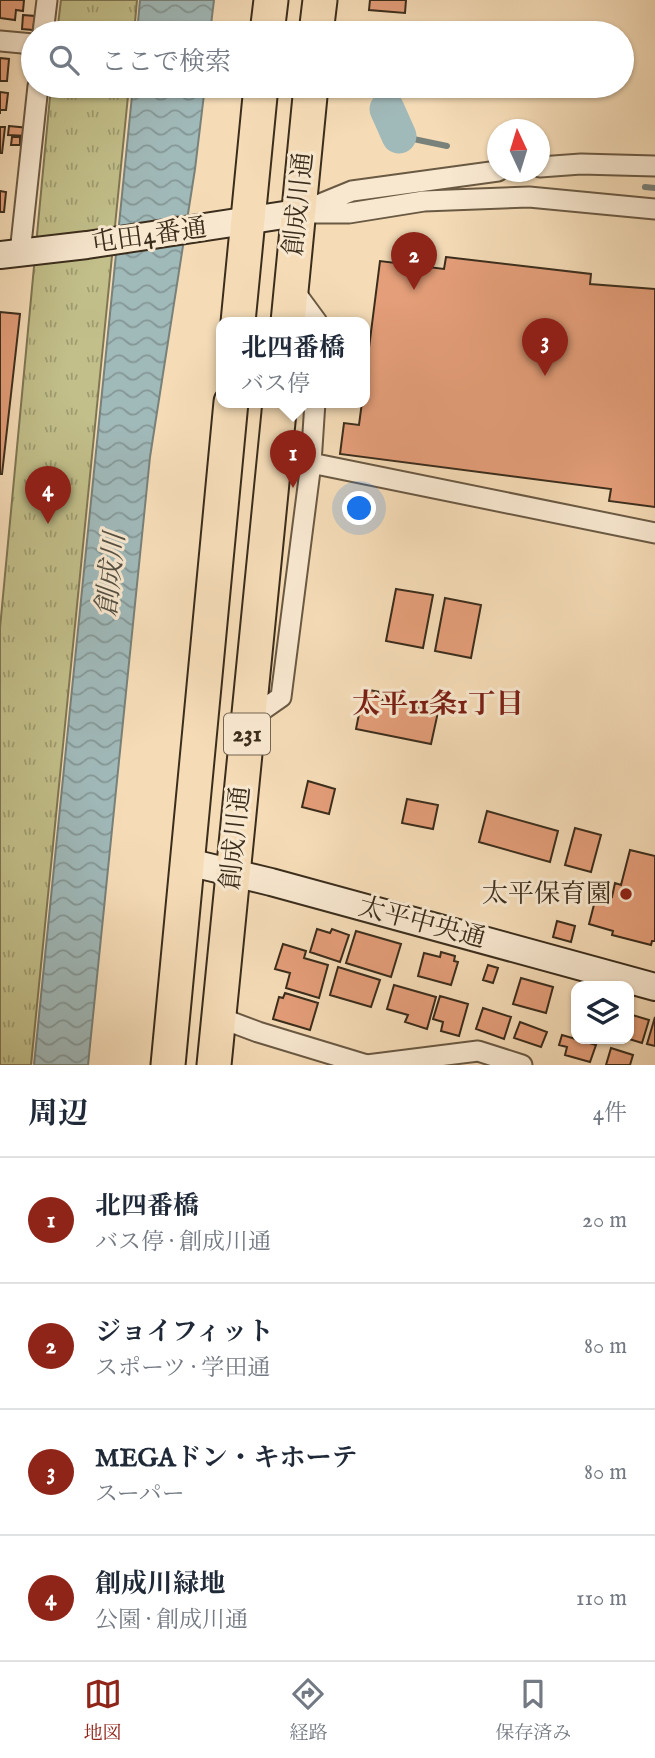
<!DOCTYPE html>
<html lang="ja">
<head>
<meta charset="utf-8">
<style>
	:root { --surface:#fff; --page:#f6f6f7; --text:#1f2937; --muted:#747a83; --line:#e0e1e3; --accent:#8f2418 }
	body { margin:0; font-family:"IM FELL English","Noto Serif JP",serif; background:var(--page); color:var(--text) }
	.controls { position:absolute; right:21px; bottom:21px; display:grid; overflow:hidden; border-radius:14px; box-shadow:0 2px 5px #0004 }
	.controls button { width:63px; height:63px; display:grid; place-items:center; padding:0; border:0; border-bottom:2px solid var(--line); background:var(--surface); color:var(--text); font:35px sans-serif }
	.compass { position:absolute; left:487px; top:119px; width:63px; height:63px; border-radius:50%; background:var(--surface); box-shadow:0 2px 5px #0004; rotate:356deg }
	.you { position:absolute; left:360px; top:509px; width:24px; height:24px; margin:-18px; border:5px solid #fff; border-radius:50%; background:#1a73e8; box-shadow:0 0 0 10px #1a73e833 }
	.badge { display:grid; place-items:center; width:46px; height:46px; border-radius:50%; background:var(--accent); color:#fff; font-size:23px; font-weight:700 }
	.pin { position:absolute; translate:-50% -58px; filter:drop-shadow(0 2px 4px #0008) }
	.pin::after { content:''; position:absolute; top:37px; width:24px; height:21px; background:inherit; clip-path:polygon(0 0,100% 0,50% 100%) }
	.popup { position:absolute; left:216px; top:317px; width:154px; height:91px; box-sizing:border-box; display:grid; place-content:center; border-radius:14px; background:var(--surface); filter:drop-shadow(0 2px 5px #0005); font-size:23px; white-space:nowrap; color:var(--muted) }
	.popup b { font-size:26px; color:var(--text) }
	.popup::after { content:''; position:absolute; left:50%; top:100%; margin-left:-14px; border:14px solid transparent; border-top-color:var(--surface) }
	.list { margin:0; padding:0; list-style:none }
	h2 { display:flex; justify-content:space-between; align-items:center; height:91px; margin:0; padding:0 28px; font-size:30px }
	h2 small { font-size:23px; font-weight:400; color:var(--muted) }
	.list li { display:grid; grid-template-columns:46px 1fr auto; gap:21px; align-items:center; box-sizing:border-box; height:126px; padding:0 28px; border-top:2px solid var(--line) }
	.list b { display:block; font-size:26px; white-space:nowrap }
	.list p { margin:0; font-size:23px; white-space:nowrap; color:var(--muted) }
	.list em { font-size:23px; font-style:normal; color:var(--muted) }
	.icon { flex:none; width:38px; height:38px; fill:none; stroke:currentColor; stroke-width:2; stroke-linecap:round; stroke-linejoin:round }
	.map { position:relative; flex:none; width:655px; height:1065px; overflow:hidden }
	.search { position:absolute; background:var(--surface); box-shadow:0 2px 5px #0004; left:21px; right:21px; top:21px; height:77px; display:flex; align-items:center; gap:18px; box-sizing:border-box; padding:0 24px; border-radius:38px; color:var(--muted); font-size:26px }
	.sheet { height:595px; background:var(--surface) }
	nav { display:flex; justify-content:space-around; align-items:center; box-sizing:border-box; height:98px; border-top:2px solid var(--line); background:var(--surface); font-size:19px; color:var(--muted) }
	nav a { display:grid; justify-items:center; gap:4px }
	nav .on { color:var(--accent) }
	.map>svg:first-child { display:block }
</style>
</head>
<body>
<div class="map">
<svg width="655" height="1065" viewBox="0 0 655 1065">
	<defs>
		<pattern id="grass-tufts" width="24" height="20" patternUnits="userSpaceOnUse" patternTransform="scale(1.75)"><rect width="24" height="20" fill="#c2bf8a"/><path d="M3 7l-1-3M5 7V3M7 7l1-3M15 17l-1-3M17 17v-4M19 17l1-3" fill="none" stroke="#9f9c70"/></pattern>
		<pattern id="water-waves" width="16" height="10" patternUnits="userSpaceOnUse" patternTransform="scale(1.75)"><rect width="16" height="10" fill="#a0b9b9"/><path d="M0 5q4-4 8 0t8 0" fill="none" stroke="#849796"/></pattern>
	</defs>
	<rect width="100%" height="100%" fill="#f5dcb7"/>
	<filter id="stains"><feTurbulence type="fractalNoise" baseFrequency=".00286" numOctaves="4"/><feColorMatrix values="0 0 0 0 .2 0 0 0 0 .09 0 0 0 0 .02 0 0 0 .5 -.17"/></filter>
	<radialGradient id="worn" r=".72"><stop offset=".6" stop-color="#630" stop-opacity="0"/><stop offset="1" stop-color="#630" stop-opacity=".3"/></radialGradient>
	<path fill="url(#grass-tufts)" stroke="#7e7653" stroke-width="2" d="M 61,0 L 137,0 L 134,33 L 57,33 Z
		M 51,86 L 129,86 L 31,1065 L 0,1065 L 0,628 Z"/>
	<path fill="url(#water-waves)" stroke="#78817a" stroke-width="2" d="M 140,0 L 214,0 L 210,33 L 137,33 Z
		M 133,86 L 205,86 L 195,169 L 150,457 L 88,1065 L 34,1065 Z"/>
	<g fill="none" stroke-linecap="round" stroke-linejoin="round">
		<path stroke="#78817a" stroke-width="6" d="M 399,136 L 447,146
			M 645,187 L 655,188"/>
		<path stroke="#a0b9b9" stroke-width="35" d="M 387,109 L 399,136"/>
	</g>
	<path fill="#e49e79" stroke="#3b2d1c" stroke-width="2" d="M 0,0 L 24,0 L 23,11 L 16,10 L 15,20 L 0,18 Z
		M 370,0 L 406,0 L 405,13 L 369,10 Z
		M 23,15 L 35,16 L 33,30 L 22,29 Z
		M 0,58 L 9,59 L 7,81 L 0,81 Z
		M 0,92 L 8,93 L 6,110 L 0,110 L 0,114 Z
		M 9,126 L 29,128 L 28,136 L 8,135 Z
		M 0,127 L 5,127 L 2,153 L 0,153 Z
		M 12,137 L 20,137 L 20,145 L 11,145 Z
		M 0,191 L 6,192 L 4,212 L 0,212 Z
		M 446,257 L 591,274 L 590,284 L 655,289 L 655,507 L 609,501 L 611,489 L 340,454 L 344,423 L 359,425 L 362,402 L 365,402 L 365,379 L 380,261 L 444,269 Z
		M 0,312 L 20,314 L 2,474 L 0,474 Z
		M 396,589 L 433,595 L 423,648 L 386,641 Z
		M 445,598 L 481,605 L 471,658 L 435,651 Z
		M 364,689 L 380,692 L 379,699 L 438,712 L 431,744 L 356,729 Z
		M 308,781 L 335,789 L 329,814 L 302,807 Z
		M 407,799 L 438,805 L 433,829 L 402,823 Z
		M 487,811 L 558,831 L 550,862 L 479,842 Z
		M 575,828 L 601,835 L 591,872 L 565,865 Z
		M 630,850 L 655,856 L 655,941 L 652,941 L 651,945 L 612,935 L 613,931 L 589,924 L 597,893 L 612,897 L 615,883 L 621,885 Z
		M 557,921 L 575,926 L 571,942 L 553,937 Z
		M 317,929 L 330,933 L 332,929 L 349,935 L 340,962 L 310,952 Z
		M 356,931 L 401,944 L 391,977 L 346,963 Z
		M 283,944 L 306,951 L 304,958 L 328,965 L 319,998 L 286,988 L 290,973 L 275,969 Z
		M 441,952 L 455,956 L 454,961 L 458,962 L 451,985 L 418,976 L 424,953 L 440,957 Z
		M 488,965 L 498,968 L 493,983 L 483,980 Z
		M 338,967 L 380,980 L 371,1007 L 330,995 Z
		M 521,978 L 553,987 L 546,1013 L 513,1004 Z
		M 394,985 L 436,997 L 427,1029 L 405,1022 L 408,1015 L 387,1009 Z
		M 285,993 L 318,1003 L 310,1030 L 273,1019 L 279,997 L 283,998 Z
		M 440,996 L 468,1004 L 459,1036 L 441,1031 L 443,1022 L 433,1019 Z
		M 483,1008 L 511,1017 L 504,1039 L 476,1029 Z
		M 629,1014 L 649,1020 L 642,1043 L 629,1039 Z
		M 655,1017 L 655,1046 L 647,1044 Z
		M 520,1022 L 547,1032 L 541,1047 L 514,1038 Z
		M 562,1035 L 596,1045 L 590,1062 L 565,1055 L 567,1047 L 559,1045 Z
		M 611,1048 L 633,1055 L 630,1065 L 606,1065 Z"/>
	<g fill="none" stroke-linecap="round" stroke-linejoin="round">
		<defs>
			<path id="street" d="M 43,33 L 47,0
				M 0,41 L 33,44
				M 540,167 L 581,164 L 655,166
				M 308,209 L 352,191 L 498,171
				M 297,213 L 349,213 L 424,201 L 529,197 L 655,209
				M 20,253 L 38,86
				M 292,288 L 317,322
				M 311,463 L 655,533
				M 248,720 L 281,697 L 311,463 L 315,402
				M 218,1017 L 258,1032 L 367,1065 L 478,1051 L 522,1065"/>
			<path id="secondary" d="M 0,255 L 87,245 L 297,213
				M 188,862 L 271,882 L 655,987"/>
			<path id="highway" d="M 267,33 L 271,0
				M 316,33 L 320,0
				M 238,322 L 261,86
				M 288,322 L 311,86
				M 168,1065 L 231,402
				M 214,1065 L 280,402"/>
		</defs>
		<use href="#street" stroke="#6a5943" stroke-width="23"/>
		<use href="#secondary" stroke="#3b2d1c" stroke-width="30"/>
		<use href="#highway" stroke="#3b2d1c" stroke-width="37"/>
		<use href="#street" stroke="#f8e8d0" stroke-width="19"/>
		<use href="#secondary" stroke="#f8e8d0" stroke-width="26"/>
		<use href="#highway" stroke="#f5dcb7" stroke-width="33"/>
	</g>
	<circle fill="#8f2418" stroke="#f8e8d0" stroke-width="2.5" cx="626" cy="894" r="7"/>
	<g text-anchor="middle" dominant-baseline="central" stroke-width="6" stroke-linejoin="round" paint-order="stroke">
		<rect fill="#f8e8d0" stroke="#746552" stroke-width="2" x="224" y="713.5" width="46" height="41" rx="5"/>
		<g font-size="24" font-weight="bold" fill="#3b2d1c">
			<text x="247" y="734">231</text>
		</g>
		<g font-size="26" fill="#3b2d1c" stroke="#f8e8d0">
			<text transform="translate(299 204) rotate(-84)">創成川通</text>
			<text transform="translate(149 236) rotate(-8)">屯田4番通</text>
			<text transform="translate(236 838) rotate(-84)">創成川通</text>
			<text transform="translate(422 923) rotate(15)">太平中央通</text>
		</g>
		<g font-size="26" fill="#3b2d1c" stroke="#f8e8d0" text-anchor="end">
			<text x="612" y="894">太平保育園</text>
		</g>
		<g font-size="28" font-style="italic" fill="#545043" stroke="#f8e8d0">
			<text transform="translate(112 575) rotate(-84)">創成川</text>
		</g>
		<g font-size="28" font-weight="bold" fill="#7a1f14" stroke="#f8e8d0">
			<text x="438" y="705">太平11条1丁目</text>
		</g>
	</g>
	<rect width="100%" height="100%" filter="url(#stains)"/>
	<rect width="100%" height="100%" fill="url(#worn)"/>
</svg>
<div class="controls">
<button><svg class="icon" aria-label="layers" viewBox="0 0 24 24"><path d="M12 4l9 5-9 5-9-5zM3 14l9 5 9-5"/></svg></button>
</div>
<svg class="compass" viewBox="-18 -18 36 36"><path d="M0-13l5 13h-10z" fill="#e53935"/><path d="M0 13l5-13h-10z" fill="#747a83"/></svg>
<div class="you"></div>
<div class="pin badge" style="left:293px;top:488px">1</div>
<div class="popup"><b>北四番橋</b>バス停</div>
<div class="pin badge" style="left:414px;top:290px">2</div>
<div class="pin badge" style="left:545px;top:376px">3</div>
<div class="pin badge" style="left:48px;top:524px">4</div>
<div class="search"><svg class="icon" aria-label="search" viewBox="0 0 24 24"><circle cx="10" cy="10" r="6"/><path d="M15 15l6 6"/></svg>ここで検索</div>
</div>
<section class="sheet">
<h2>周辺<small>4件</small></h2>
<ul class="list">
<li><span class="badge">1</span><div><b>北四番橋</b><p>バス停 · 創成川通</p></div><em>20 m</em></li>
<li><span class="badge">2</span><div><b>ジョイフィット</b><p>スポーツ · 学田通</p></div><em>80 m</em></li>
<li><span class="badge">3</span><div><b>MEGAドン・キホーテ</b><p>スーパー</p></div><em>80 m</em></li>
<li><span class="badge">4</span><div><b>創成川緑地</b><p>公園 · 創成川通</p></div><em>110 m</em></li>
</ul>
</section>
<nav>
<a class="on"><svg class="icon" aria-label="map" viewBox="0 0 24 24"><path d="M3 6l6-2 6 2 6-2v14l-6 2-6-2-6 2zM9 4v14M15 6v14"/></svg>地図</a>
<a><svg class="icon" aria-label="directions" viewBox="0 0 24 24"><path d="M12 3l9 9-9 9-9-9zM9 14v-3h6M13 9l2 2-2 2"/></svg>経路</a>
<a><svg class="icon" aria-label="saved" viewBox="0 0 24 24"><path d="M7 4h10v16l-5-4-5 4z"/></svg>保存済み</a>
</nav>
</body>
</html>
